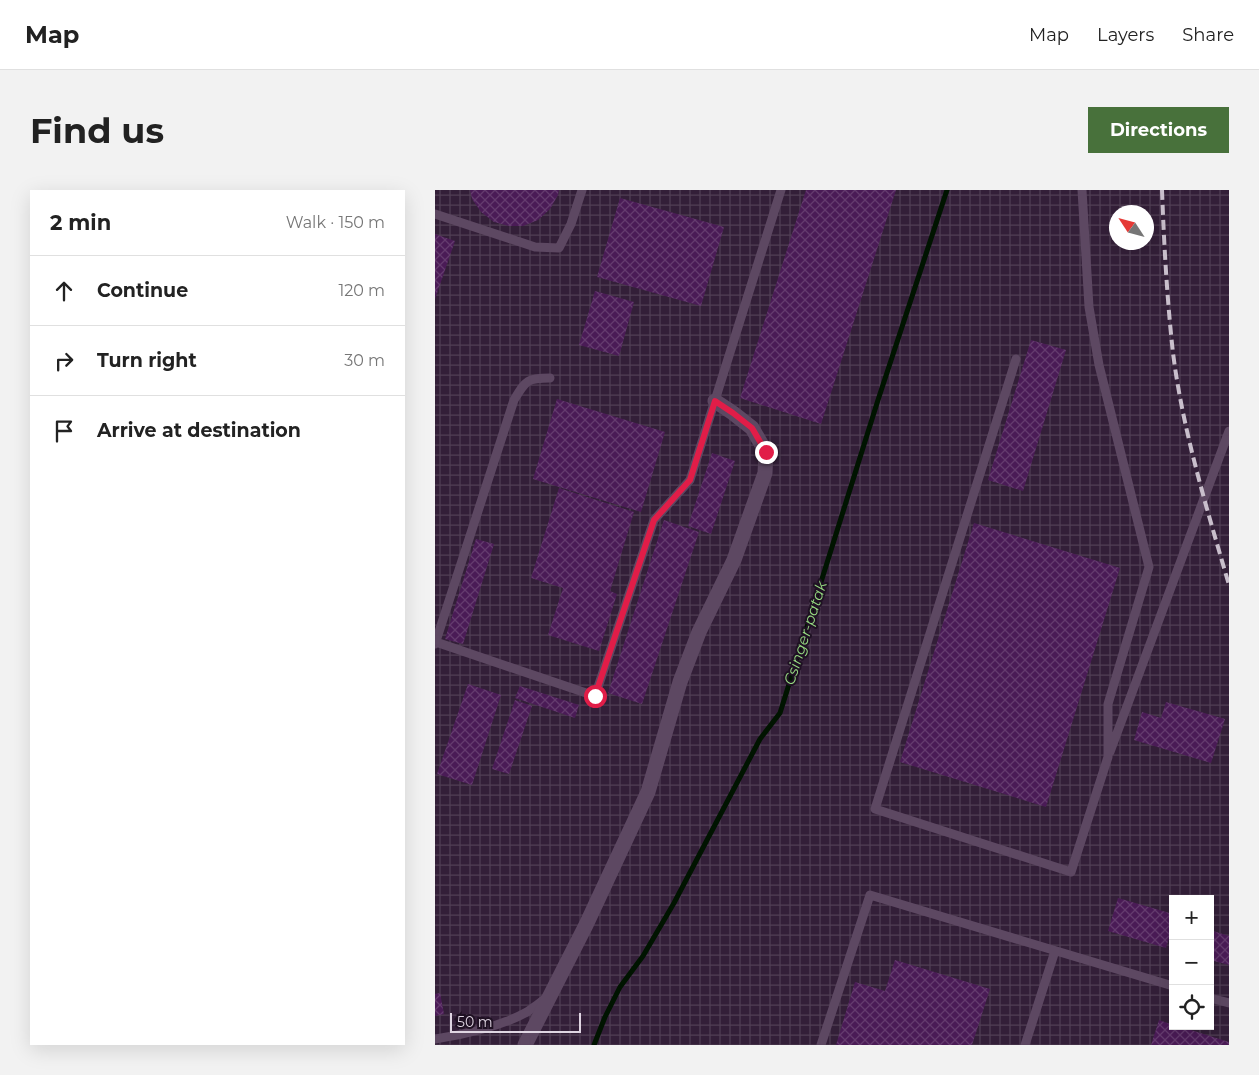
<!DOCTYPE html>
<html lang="en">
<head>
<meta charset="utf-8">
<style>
	:root { --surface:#fff; --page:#f2f2f2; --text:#222; --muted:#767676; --line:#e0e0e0; --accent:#48713b }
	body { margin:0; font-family:Montserrat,sans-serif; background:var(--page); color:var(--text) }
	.controls { position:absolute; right:15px; bottom:15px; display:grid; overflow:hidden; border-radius:0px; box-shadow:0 5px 20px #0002 }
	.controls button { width:45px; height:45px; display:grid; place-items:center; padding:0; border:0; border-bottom:1px solid var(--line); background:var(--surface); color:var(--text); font:25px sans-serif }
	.compass { position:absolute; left:674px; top:15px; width:45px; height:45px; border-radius:50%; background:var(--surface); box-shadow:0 5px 20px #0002; rotate:306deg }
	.scale { position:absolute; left:15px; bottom:12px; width:131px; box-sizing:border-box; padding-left:5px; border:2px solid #dfd5e2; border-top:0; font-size:14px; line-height:18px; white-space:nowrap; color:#dfd5e2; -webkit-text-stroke:4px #1f1123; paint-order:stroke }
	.stop { position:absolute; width:15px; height:15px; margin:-11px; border:4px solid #e11d48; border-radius:50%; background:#fff }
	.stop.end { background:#e11d48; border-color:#fff; box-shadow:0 1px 5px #0008 }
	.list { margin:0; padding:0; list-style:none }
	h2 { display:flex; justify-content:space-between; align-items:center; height:65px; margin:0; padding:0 20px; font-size:21px }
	h2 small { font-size:16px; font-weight:400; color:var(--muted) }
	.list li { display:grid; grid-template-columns:32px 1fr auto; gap:15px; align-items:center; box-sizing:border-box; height:70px; padding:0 20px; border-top:1px solid var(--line) }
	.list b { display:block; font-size:19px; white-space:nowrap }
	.list em { font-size:16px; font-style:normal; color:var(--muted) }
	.icon { flex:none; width:28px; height:28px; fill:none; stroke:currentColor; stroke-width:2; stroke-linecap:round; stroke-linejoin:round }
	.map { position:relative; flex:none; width:794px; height:855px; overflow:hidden; border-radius:0px }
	header { display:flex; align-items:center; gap:30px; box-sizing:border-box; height:70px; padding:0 25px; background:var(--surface); border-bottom:1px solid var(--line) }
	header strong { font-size:24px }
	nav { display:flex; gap:28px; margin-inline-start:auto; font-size:18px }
	.intro { display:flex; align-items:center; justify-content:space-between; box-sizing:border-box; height:120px; padding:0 30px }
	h1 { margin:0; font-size:35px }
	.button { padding:12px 22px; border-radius:0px; background:var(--accent); color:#fff; font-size:18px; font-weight:700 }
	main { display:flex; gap:30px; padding:0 30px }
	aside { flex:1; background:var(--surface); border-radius:0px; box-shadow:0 5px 20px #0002 }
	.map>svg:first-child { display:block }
</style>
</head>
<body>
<header>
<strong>Map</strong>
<nav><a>Map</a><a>Layers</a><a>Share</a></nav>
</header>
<div class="intro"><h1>Find us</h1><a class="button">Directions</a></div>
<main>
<aside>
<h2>2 min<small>Walk · 150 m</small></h2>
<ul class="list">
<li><svg class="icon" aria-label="ahead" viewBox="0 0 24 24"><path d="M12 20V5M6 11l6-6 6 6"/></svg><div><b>Continue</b></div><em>120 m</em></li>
<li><svg class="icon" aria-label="right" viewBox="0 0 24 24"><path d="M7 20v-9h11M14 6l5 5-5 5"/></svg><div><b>Turn right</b></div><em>30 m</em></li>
<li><svg class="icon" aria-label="arrive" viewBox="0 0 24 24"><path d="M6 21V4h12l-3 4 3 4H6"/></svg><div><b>Arrive at destination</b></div></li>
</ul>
</aside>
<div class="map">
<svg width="794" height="855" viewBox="0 0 794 855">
	<defs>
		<pattern id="industrial-grid" width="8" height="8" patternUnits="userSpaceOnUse" patternTransform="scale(1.25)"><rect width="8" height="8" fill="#331f38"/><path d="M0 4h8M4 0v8" fill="none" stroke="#503f54"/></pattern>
		<pattern id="building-cross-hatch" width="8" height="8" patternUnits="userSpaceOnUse" patternTransform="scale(1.25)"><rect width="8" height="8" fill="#4a1b56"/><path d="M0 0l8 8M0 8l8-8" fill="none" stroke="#643b6e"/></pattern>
	</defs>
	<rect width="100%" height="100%" fill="#281a2c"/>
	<path fill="url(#industrial-grid)" fill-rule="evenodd" d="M 0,0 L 794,0 L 794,855 L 0,855 ZM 682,22 L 712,22 L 712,52 L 682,52 ZM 738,709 L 775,709 L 775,836 L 738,836 Z"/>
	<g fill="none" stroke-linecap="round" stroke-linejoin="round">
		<path stroke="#001400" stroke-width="5" d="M 159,855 L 170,827 L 185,797 L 208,766 L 239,713 L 325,549 L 345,523 L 443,210 L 512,0"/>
	</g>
	<path fill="url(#building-cross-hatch)" d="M 35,0 L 124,0 L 123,5 L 115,19 L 103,30 L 88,36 L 74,36 L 59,32 L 46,22 L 37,9 Z
		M 371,0 L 461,0 L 386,234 L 305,208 Z
		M 185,8 L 289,37 L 266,116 L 162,87 Z
		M 0,44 L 20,51 L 0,109 Z
		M 160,101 L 199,112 L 184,166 L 144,155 Z
		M 596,150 L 631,160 L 588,301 L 553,290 Z
		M 122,209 L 230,242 L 206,322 L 98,289 Z
		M 277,263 L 300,271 L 276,344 L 253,336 Z
		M 124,298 L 199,322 L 175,401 L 182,404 L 164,461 L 113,445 L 128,398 L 96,388 Z
		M 229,330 L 264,342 L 207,514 L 173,503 Z
		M 539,333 L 685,378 L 611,617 L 465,572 Z
		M 41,349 L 59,354 L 28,454 L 10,449 Z
		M 33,494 L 66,505 L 37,595 L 2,584 Z
		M 85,496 L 144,515 L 140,528 L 80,508 Z
		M 80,510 L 97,516 L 74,584 L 57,579 Z
		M 731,512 L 790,529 L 776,573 L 699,550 L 707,522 L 726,528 Z
		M 683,708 L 738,724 L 738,735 L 731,758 L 673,741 Z
		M 775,740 L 794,746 L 794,775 L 775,770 Z
		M 460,770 L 555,799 L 537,855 L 401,855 L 420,792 L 450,801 Z
		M 5,803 L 9,824 L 0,826 L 0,804 Z
		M 724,830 L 738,835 L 738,836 L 743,836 L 794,852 L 794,855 L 716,855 Z"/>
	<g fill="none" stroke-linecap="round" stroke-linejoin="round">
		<path stroke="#5d4862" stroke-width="9" d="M 0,24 L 100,57 L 124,58 L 136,34 L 147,0
			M 581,169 L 440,619 L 636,682 L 673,567 L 673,514 L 714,377 L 664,175 L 654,117 L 647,0
			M 1,452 L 160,506 L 219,330 L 255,290 L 346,0
			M 0,454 L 79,210 C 91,190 92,188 115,188
			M 675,562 L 794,241
			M 775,808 L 794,813
			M 0,849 C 28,845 67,836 92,822 C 98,818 105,813 111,808
			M 386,855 L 435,705 L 738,796
			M 590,855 L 620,761"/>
		<path stroke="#5d4862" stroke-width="15" d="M 90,855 L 151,735 L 213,602 L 245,492 L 264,442 L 299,370 L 330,283 L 331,262 L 317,238 L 298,223 L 280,211"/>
		<path stroke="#c9bfcc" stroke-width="4" stroke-dasharray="10 5" stroke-linecap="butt" d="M 727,0 C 729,54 732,109 738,163 C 748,242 772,319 794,395"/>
	</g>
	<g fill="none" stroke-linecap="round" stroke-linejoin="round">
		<path stroke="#e11d48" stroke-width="6" d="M 160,506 L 219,330 L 255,290 L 280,211 L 298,223 L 317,238 L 331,262"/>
	</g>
	<g text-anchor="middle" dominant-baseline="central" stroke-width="4" stroke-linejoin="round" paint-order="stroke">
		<g font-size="15" font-style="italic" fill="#97dc82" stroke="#1f1123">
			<text transform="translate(370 443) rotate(-72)">Csinger-patak</text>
		</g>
	</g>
</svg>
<div class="controls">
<button>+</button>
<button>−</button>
<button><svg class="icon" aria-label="locate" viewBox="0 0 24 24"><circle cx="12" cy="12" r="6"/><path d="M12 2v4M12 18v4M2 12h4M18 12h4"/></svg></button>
</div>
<svg class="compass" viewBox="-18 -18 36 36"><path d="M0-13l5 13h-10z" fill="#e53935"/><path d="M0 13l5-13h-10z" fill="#767676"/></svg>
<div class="scale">50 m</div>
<div class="stop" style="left:160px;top:506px"></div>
<div class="stop end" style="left:331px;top:262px"></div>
</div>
</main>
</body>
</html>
